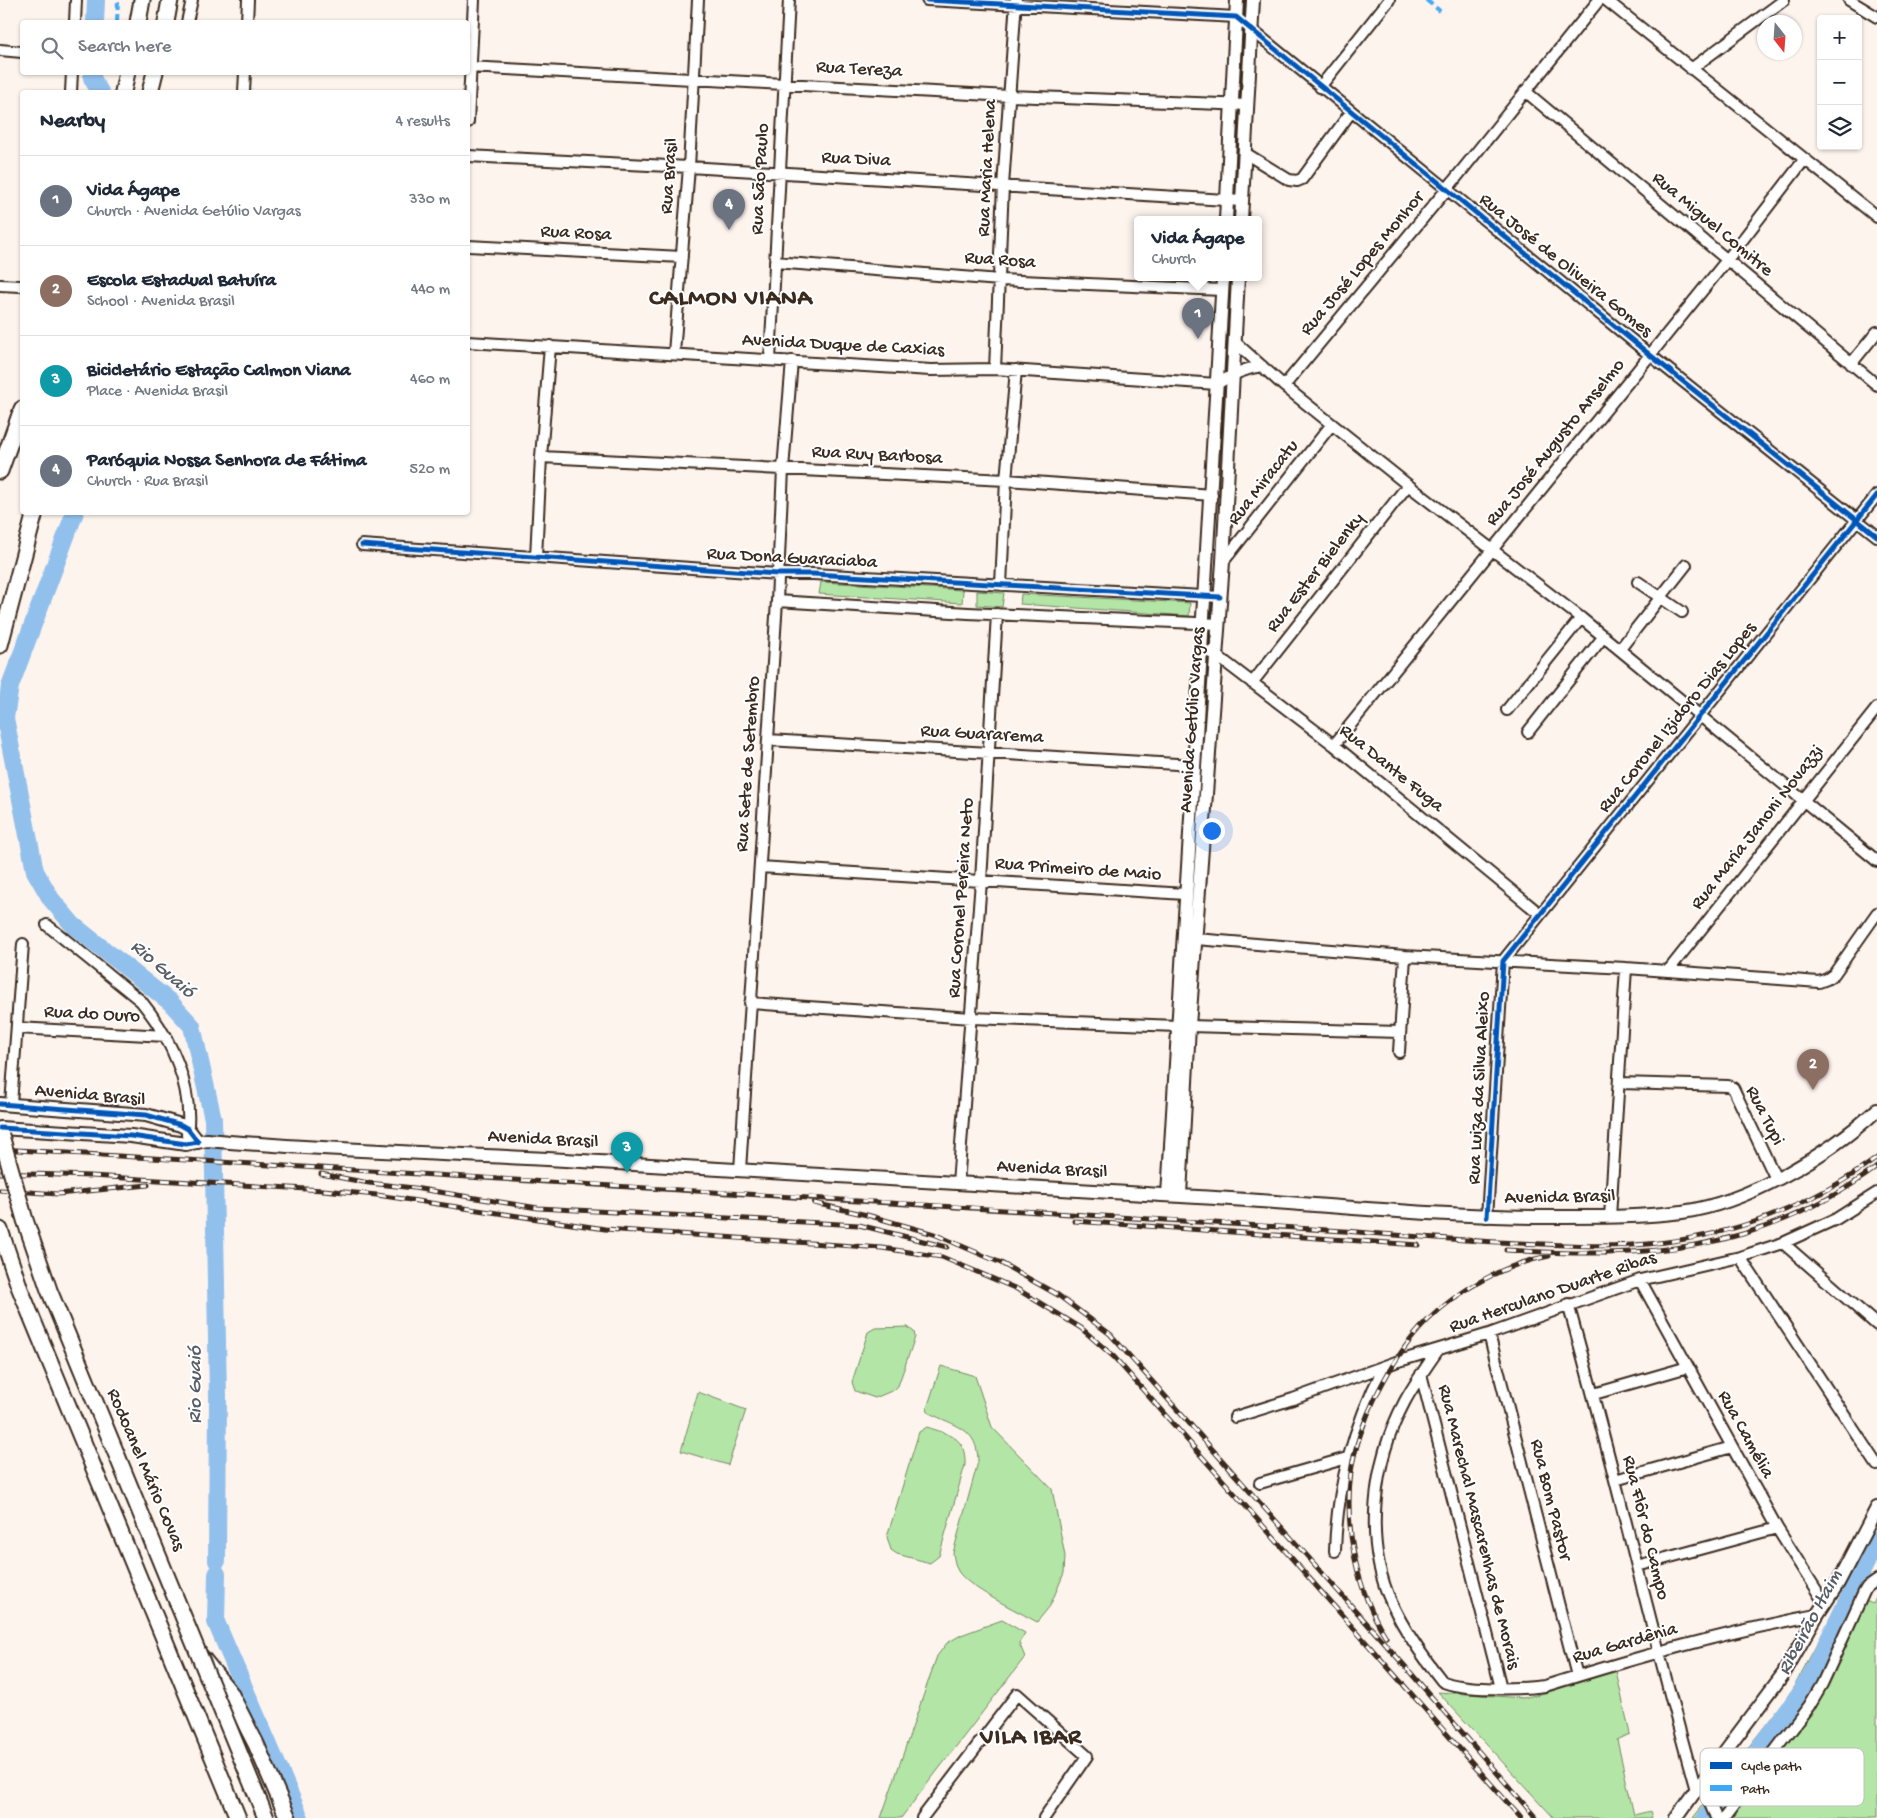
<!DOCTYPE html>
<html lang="en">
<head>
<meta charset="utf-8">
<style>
	:root { --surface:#fff; --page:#f6f6f7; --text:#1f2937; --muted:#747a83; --line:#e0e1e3; --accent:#ea580c }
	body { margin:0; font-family:"Gochi Hand",sans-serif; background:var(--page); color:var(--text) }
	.controls { position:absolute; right:15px; top:15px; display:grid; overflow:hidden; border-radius:5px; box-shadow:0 1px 4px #0004 }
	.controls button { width:45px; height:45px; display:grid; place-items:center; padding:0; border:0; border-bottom:1px solid var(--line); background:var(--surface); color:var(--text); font:25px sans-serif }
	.compass { position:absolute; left:1757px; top:15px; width:45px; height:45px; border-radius:50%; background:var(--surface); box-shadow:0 1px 4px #0004; rotate:163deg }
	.you { position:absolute; left:1211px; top:830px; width:18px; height:18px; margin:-12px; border:4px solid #fff; border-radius:50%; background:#1a73e8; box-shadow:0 0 0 8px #1a73e833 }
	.badge { display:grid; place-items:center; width:32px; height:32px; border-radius:50%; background:var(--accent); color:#fff; font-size:16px; font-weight:700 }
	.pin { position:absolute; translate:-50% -41px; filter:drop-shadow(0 1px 2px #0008) }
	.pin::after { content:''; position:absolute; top:26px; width:18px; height:15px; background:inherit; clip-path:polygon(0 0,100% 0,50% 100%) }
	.popup { position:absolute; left:1134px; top:216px; width:128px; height:65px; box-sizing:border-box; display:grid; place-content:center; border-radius:5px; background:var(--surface); filter:drop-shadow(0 1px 4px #0005); font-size:16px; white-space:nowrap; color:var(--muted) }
	.popup b { font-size:19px; color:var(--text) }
	.popup::after { content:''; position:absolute; left:50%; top:100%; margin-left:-10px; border:10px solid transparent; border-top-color:var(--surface) }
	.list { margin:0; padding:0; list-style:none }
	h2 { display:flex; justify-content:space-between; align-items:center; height:65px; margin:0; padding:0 20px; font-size:21px }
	h2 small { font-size:16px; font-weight:400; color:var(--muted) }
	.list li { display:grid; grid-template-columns:32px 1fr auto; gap:15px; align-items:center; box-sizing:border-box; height:90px; padding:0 20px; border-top:1px solid var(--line) }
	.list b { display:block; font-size:19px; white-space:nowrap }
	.list p { margin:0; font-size:16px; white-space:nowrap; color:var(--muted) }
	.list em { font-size:16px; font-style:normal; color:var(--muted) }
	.icon { flex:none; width:28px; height:28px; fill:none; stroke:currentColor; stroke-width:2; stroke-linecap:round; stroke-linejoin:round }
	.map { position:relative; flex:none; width:1877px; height:1818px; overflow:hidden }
	.search { position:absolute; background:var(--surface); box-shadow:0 1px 4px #0004; left:20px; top:20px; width:450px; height:55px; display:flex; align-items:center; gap:12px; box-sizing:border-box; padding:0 18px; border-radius:5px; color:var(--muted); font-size:19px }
	.panel { position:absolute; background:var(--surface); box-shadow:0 1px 4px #0004; left:20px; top:90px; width:450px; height:425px; border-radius:5px }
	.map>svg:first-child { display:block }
</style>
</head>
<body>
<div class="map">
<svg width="1877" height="1818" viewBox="0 0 1877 1818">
	<rect width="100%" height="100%" fill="#fef4ee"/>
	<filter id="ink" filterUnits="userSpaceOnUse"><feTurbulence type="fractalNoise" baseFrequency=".02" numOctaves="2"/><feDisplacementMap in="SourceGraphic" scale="10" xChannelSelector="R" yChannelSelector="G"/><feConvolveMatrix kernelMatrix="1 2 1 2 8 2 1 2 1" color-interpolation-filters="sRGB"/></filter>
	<g filter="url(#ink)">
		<path fill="#b2e5a6" stroke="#768862" d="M 821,582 L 963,590 L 962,603 L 819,594 Z
			M 977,591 L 1004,593 L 1002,607 L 977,605 Z
			M 1021,594 L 1190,603 L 1189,616 L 1020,604 Z
			M 908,1327 L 914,1332 L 915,1337 L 898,1386 L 894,1390 L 875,1398 L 855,1391 L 852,1382 L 868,1332 L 875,1328 Z
			M 941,1366 L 975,1376 L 992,1427 L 1052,1489 L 1065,1556 L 1064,1573 L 1050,1606 L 1037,1622 C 1018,1611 968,1588 958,1571 C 955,1566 954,1559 953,1553 L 978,1462 C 978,1427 954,1426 929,1413 L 927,1408 Z
			M 698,1392 L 746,1410 L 728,1465 L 681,1451 Z
			M 927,1427 C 950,1435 966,1436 965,1465 L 939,1556 L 930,1563 L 897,1554 L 891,1550 L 887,1537 L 919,1432 Z
			M 1847,1588 L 1850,1589 L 1793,1697 L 1697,1818 L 1693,1818 L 1786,1699 L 1796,1683 Z
			M 1877,1596 L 1877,1818 L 1717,1818 L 1805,1709 L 1860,1599 L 1873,1604 Z
			M 1002,1620 L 1025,1633 L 1019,1643 L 1025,1657 L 901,1818 L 881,1818 L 937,1656 L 947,1643 L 961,1635 Z
			M 1616,1671 L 1630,1734 L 1617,1740 L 1634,1815 L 1650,1811 L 1652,1818 L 1554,1818 L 1438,1692 L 1523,1698 L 1548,1692 Z"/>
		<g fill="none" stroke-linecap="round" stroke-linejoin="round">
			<path stroke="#92c0ec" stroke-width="18" d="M 95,22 L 96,0
				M 92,72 L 92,78 L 100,92
				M 75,512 L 10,686 L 5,718 L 35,871 L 51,899 L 73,925 L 170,1002 L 192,1026 L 213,1119 L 218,1396 L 217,1561
				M 217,1574 L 216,1622 L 300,1818
				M 1706,1818 L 1794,1702 L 1812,1674 L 1877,1540"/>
			<defs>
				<path id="minor" d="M 927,0 L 1236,17 L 1650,355 L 1877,536
					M 1606,0 L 1877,217
					M 1849,0 L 1877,17
					M 75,22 L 76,0
					M 187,22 L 192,0
					M 247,22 L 248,0
					M 0,50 L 22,52
					M 468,67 L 1009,96 L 1248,105
					M 1691,69 L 1784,0
					M 1320,87 L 1389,0
					M 1525,91 L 1877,385
					M 71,92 L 72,72
					M 244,92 L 245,72
					M 468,122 L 474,0
					M 1245,153 L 1289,180 L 1297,181 L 1302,179 L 1351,112
					M 468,156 L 689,167 L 1242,201
					M 468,246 L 682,257
					M 775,262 L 1000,280 L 1222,290
					M 0,285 L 20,286
					M 468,342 L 931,370 L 995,369 L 1217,384 C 1232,375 1245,368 1262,366
					M 1236,343 L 1284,386 L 1408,485 L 1581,618 L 1877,861
					M 674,353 L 689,167 L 698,0
					M 770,360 L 789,0
					M 1851,364 L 1877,332
					M 995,369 L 1003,186 L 1016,0
					M 1284,386 L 1447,189 L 1599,0
					M 541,457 L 1006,480 L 1212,495
					M 362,545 L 778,574 L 813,574 L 1220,597
					M 536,557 L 541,457 L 550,346
					M 1223,562 L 1332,424
					M 1638,582 L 1682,612
					M 1001,585 L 1006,480 L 1016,370
					M 777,601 L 968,613 L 1219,624
					M 1201,649 L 1216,655 L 1334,745 L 1540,914
					M 1620,649 L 1686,565
					M 1252,683 L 1408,485
					M 1507,710 L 1581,618
					M 1528,732 L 1604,636
					M 768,740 L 1194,765
					M 1334,745 L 1727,260 L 1804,160
					M 760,867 L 1185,894
					M 47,925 L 141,1001 C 171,1038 194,1087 187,1135
					M 1196,939 L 1405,956 L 1626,968 L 1819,982 L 1827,979 L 1834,974 L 1877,913
					M 1668,971 L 1877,708
					M 750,1003 L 972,1018 L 1177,1026
					M 1189,1026 L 1400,1032
					M 17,1028 L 166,1036
					M 1399,1052 L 1405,956
					M 1620,1083 L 1728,1086 L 1733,1088 L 1776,1179
					M 11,1104 L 23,944
					M 740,1170 L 777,601 L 783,469 L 792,361
					M 958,1184 L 981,881 L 997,614
					M 1487,1217 L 1503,961 L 1877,495
					M 1610,1217 L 1626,968
					M 1783,1243 L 1877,1325
					M 1740,1257 L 1877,1465
					M 1640,1280 L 1777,1528 L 1825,1604
					M 1568,1304 C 1614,1465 1650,1628 1696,1790
					M 1489,1334 L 1577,1676
					M 1438,1350 C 1426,1367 1415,1383 1405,1401 C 1373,1461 1363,1542 1392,1604 C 1405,1632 1423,1657 1442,1681 C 1461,1691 1523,1689 1545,1686 C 1635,1658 1725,1632 1817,1615
					M 1421,1374 L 1501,1688
					M 1594,1394 L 1688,1367
					M 1235,1417 L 1293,1399 L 1396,1362 L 1489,1334 L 1640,1280 L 1740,1257 L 1783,1243 L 1836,1219 L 1877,1193
					M 1615,1480 L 1732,1447
					M 1260,1483 L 1347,1458
					M 1335,1551 C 1337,1484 1354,1426 1384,1367
					M 1637,1566 L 1777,1528
					M 1713,1768 L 1709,1801 L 1716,1818
					M 922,1818 L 1017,1694 L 1087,1756 L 1044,1818
					M 1724,1818 L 1809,1706 L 1822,1684 L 1864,1592 L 1867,1587 L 1877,1580"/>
				<path id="major" d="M 1226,220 L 1237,0
					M 1241,220 L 1253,0
					M 0,1104 L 146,1115 L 181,1125 L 188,1129 L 198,1142
					M 0,1128 L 131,1136 L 186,1144 L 207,1140 C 327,1151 446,1153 565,1160 C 764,1171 963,1184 1162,1195 C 1296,1201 1429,1218 1563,1217 C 1603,1217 1643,1217 1682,1212 C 1748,1203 1828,1155 1877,1110
					M 1168,1195 C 1185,889 1207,584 1223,278
					M 1180,1195 L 1189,1026 L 1223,562 L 1238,278
					M 1676,1818 L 1696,1790 L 1784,1673 L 1817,1615 L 1838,1583 L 1877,1508"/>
				<path id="highway" d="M 138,22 L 142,0
					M 166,22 L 170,0
					M 123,92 L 127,72
					M 150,92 L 155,72
					M 0,471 L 22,409
					M 0,645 L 35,512
					M 0,1230 L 20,1289 L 238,1818
					M 202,1658 L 230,1693 L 256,1744 L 288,1818"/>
			</defs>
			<use href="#minor" stroke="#3b2a1e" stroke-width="14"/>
			<use href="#major" stroke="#3b2a1e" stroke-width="16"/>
			<use href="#highway" stroke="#3b2a1e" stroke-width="19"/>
			<use href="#minor" stroke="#fff" stroke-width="10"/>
			<use href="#major" stroke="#fff" stroke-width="12"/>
			<use href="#highway" stroke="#fff" stroke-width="15"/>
			<defs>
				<path id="rail" d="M 0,1149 C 362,1171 724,1191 1086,1215 C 1172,1220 1258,1225 1343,1231 C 1410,1236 1476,1242 1543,1244 C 1578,1246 1613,1247 1648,1244 C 1734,1236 1808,1208 1877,1158
					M 0,1173 L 91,1176 L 323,1190 L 377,1195 L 605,1229 L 882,1248 L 942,1257 L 1017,1289 L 1081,1328 L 1114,1357 L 1521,1818
					M 321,1174 L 369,1183 L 414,1188 L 538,1208 L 859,1225 L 947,1247
					M 0,1190 L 58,1194 L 148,1185
					M 814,1203 L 867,1215 L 934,1234 L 1001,1263 L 1058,1295 L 1110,1334 L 1403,1664 L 1536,1818
					M 1074,1221 L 1418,1245
					M 1506,1250 C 1645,1259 1760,1253 1877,1167
					M 1386,1637 C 1356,1590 1344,1527 1351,1472 C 1358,1423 1391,1357 1427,1321 C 1458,1290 1505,1264 1549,1256"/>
			</defs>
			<use href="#rail" stroke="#3b2a1e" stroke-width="5"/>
			<use href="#rail" stroke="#fff" stroke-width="3" stroke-dasharray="9" stroke-linecap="butt"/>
			<defs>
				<path id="highway-bridge" d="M 0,1132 L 25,1220 L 49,1290 L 266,1818"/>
			</defs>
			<use href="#highway-bridge" stroke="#3b2a1e" stroke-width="19" stroke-linecap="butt"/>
			<use href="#highway-bridge" stroke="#fff" stroke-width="15"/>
			<path stroke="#3fa9f5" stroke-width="4" stroke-dasharray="8 4" stroke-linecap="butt" d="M 1426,0 L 1440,11
				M 117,22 L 118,0"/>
			<defs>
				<path id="cycleway" d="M 927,0 L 1236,17 L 1650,355 L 1877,536
					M 362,545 L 778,574 L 813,574 L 1220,597
					M 0,1104 L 146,1115 L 181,1125 L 188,1129 L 198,1142 L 186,1144 L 131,1136 L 0,1128
					M 1487,1217 L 1503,961 L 1877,495"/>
			</defs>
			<use href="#cycleway" stroke="#fff" stroke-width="8"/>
			<use href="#cycleway" stroke="#0057b8" stroke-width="5"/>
		</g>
	</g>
	<g text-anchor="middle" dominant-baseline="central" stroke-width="4" stroke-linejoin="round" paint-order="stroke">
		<g font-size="19" fill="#3b2a1e" stroke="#fff">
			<text transform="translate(859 70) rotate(3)">Rua Tereza</text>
			<text transform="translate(856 160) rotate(3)">Rua Diva</text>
			<text transform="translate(988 168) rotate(-87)">Rua Maria Helena</text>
			<text transform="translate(670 176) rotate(-86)">Rua Brasil</text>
			<text transform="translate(761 179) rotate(-87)">Rua São Paulo</text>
			<text transform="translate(1712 225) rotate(40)">Rua Miguel Comitre</text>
			<text transform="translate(576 234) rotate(3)">Rua Rosa</text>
			<text transform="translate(1000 261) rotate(4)">Rua Rosa</text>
			<text transform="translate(1363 264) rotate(-50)">Rua José Lopes Monhor</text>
			<text transform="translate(1565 266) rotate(39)">Rua José de Oliveira Gomes</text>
			<text transform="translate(843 346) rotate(3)">Avenida Duque de Caxias</text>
			<text transform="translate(1556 443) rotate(-51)">Rua José Augusto Anselmo</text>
			<text transform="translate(877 456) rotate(3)">Rua Ruy Barbosa</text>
			<text transform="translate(1264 483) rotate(-52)">Rua Miracatu</text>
			<text transform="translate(792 559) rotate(3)">Rua Dona Guaraciaba</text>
			<text transform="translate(1316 573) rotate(-52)">Rua Ester Bielenky</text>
			<text transform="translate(1678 718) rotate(-51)">Rua Coronel Izidoro Dias Lopes</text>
			<text transform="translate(1193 720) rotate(-86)">Avenida Getúlio Vargas</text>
			<text transform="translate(982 735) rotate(3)">Rua Guararema</text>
			<text transform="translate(749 764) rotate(-86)">Rua Sete de Setembro</text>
			<text transform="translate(1391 769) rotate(39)">Rua Dante Fuga</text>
			<text transform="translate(1758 828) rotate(-52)">Rua Maria Janoni Novazzi</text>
			<text transform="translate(1078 870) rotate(4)">Rua Primeiro de Maio</text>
			<text transform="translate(962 898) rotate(-86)">Rua Coronel Pereira Neto</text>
			<text transform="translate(92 1015) rotate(3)">Rua do Ouro</text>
			<text transform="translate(1480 1088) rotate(-87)">Rua Luiza da Silva Aleixo</text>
			<text transform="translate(90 1096) rotate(5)">Avenida Brasil</text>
			<text transform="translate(1764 1116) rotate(63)">Rua Tupi</text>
			<text transform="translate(543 1140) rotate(3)">Avenida Brasil</text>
			<text transform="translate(1052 1170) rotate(3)">Avenida Brasil</text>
			<text transform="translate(1560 1198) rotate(-1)">Avenida Brasil</text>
			<text transform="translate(1553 1293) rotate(-19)">Rua Herculano Duarte Ribas</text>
			<text transform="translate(1745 1435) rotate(61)">Rua Camélia</text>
			<text transform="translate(145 1470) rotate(67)">Rodoanel Mário Covas</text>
			<text transform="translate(1550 1500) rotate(76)">Rua Bom Pastor</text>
			<text transform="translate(1478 1527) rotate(76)">Rua Marechal Mascarenhas de Morais</text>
			<text transform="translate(1645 1528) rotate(76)">Rua Flôr do Campo</text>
			<text transform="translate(1625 1644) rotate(-16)">Rua Gardênia</text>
		</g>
		<g font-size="20" font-style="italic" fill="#595e66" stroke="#fff">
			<text transform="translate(162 970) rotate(41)">Rio Guaió</text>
			<text transform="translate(196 1385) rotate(-90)">Rio Guaió</text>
			<text transform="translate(1811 1623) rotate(-62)">Ribeirão Itaim</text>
		</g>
		<g font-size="24" font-weight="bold" letter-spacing="1" fill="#3b2a1e" stroke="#fff">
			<text x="731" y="299">CALMON VIANA</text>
			<text x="1031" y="1738">VILA IBAR</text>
		</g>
	</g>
	<rect x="1700" y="1748" width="164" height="58" rx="8" fill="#fff" stroke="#c4bfbc" stroke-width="1"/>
	<rect x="1710" y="1762" width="22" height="7" fill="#0057b8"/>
	<rect x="1710" y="1785" width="22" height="6" fill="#3fa9f5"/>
	<g font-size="14" fill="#3b2a1e">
		<text x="1741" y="1770">Cycle path</text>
		<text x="1741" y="1793">Path</text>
	</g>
</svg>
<div class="controls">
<button>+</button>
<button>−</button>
<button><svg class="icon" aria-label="layers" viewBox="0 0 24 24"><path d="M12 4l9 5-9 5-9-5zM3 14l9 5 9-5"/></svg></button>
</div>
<svg class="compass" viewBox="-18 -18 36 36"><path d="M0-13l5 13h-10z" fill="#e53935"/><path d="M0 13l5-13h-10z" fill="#747a83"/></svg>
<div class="you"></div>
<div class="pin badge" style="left:1198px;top:339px;background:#6b7280">1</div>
<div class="popup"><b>Vida Ágape</b>Church</div>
<div class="pin badge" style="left:1813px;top:1090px;background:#8d6e63">2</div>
<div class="pin badge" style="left:627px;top:1173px;background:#0f9aa8">3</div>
<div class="pin badge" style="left:729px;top:230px;background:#6b7280">4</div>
<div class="search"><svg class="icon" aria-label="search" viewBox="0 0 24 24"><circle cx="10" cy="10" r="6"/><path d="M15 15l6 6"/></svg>Search here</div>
<section class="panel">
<h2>Nearby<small>4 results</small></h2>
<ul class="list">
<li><span class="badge" style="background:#6b7280">1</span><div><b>Vida Ágape</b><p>Church · Avenida Getúlio Vargas</p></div><em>330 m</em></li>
<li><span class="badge" style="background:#8d6e63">2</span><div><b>Escola Estadual Batuíra</b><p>School · Avenida Brasil</p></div><em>440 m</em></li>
<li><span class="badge" style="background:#0f9aa8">3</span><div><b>Bicicletário Estação Calmon Viana</b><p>Place · Avenida Brasil</p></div><em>460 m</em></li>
<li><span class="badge" style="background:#6b7280">4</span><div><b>Paróquia Nossa Senhora de Fátima</b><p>Church · Rua Brasil</p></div><em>520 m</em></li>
</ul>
</section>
</div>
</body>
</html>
